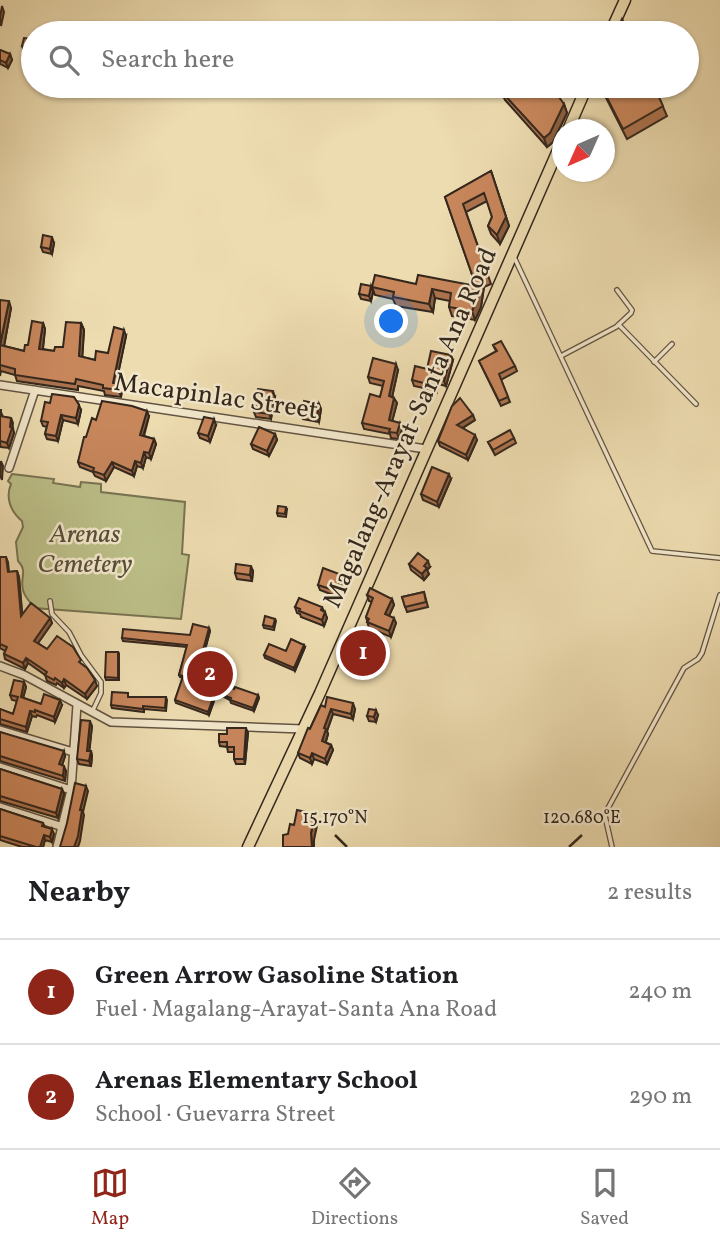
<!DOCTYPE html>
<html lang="en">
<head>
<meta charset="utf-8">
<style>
	:root { --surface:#fff; --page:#f6f6f6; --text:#202124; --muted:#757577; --line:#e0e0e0; --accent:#8f2418 }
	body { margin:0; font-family:Vollkorn,serif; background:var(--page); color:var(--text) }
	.compass { position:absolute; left:552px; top:119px; width:63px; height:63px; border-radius:50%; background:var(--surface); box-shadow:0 2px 5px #0004; rotate:225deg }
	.you { position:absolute; left:392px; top:322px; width:24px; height:24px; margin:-18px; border:5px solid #fff; border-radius:50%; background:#1a73e8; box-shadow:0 0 0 10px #1a73e833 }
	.badge { display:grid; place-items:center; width:46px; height:46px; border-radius:50%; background:var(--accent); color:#fff; font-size:23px; font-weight:700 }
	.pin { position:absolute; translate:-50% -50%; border:4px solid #fff; box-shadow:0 2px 7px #0006 }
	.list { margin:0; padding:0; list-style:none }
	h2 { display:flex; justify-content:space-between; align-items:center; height:91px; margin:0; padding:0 28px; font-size:30px }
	h2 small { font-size:23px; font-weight:400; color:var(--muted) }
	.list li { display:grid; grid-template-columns:46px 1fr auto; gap:21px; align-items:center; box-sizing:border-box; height:105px; padding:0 28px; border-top:2px solid var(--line) }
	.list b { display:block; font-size:26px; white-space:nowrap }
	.list p { margin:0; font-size:23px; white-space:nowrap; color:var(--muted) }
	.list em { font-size:23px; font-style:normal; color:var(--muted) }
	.icon { flex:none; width:38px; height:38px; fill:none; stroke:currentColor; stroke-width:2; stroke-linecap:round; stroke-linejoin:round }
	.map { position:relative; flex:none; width:720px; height:847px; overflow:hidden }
	.search { position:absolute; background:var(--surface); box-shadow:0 2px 5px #0004; left:21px; right:21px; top:21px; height:77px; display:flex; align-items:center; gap:18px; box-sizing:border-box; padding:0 24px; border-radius:38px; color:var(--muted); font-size:26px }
	.sheet { height:301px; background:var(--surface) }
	nav { display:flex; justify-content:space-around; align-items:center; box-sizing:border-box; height:98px; border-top:2px solid var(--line); background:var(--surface); font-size:19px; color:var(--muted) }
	nav a { display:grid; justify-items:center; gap:4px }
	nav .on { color:var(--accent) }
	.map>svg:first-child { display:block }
</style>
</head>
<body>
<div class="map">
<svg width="720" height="847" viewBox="0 0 720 847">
	<rect width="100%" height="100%" fill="#eddcb0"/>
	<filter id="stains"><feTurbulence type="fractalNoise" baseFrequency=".00286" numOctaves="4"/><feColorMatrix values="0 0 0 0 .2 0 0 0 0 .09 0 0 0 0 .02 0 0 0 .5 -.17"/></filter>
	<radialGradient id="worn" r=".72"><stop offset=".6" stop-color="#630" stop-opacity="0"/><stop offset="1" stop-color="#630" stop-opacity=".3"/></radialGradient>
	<path fill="#bcbf88" stroke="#787352" stroke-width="2" d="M 12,474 L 54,479 L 53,483 L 80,487 L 81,482 L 101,484 L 101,492 L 185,502 L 182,554 L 189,555 L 181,619 L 34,608 C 31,603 26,598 24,593 C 18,580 29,572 18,561 L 16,542 L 23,527 L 22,521 C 11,512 5,498 11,484 L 8,481 Z"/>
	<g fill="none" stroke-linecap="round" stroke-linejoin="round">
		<defs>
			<path id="service" d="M 514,257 L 652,551 L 720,558
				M 619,325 L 696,404
				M 561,356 L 616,327 L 631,313 L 632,310 L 617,290
				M 654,362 L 672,344
				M 50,601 L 52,614 L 69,632 L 81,655 L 101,682 L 101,693 L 93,710
				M 612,847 L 605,816 L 607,810 L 684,668 L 698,659 L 702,653 L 720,595"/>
			<path id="minor" d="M 0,385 L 426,449
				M 9,468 L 35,390
				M 0,666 L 24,675 L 111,722 L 303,729
				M 0,730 L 73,752
				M 0,767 L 71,790
				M 0,807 L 63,827
				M 57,847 L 71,790 L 77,705"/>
			<path id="primary" d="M 610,33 L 625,0
				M 568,130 L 587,86
				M 248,847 L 320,693 L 562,141"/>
		</defs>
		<use href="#service" stroke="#625442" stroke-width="6"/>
		<use href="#minor" stroke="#625442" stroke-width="10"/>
		<use href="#primary" stroke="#33271d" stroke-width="13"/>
		<use href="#service" stroke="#f3e8cc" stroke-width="3.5"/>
		<use href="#minor" stroke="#f3e8cc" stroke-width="7"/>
		<use href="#primary" stroke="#eddcb0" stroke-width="10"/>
	</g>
	<path fill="#ac734e" stroke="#33271d" stroke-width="2" d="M 32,39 L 33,42 L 32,53 L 24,51 L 22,46 Z
		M 0,50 L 10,54 L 12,60 L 8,68 L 0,64 Z
		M 600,86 L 654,86 L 667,116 L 627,139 Z
		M 501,91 L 564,104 L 567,113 L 553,142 L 547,147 L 505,100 Z
		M 491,171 L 509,226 L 500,244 L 491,234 L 488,226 L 492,217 L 487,201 L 466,212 L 491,284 L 484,287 L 481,307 L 475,320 L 452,316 L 449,307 L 450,301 L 435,298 L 433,312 L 396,306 L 393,299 L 375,295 L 372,287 L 416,284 L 476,286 L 445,197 Z
		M 54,243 L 52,254 L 43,252 L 41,247 Z
		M 371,286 L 373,292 L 371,301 L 361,299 L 359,294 Z
		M 0,300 L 11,308 L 4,346 L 24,351 L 43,323 L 45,329 L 43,349 L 54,351 L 63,347 L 81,323 L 84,330 L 82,357 L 95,360 L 108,353 L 126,336 L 116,383 L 122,390 L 121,397 L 105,395 L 104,391 L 78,386 L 78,390 L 17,381 L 15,375 L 1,371 L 0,376 Z
		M 493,345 L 515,366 L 517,371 L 501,380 L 510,402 L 501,406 L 479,361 L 496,351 Z
		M 453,360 L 446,386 L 438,384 L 437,391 L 414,386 L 412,380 L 427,369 Z
		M 398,370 L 392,397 L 397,403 L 392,421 L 400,423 L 402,429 L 399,439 L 391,438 L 390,434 L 364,429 L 362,423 L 380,397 L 383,386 L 370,383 L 368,377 Z
		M 275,397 L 271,419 L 256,417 L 254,412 Z
		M 319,404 L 321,409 L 319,422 L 303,419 L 301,414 Z
		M 0,410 L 3,417 L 11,418 L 13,423 L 12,428 L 14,433 L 9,448 L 1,447 L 0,444 Z
		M 81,410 L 78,424 L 63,420 L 58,441 L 47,439 L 45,434 L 47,427 L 43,426 L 41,421 Z
		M 149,416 L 144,436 L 154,439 L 156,444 L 151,459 L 146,457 L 143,468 L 137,466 L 134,476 L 114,467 L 106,481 L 95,476 L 93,472 L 80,467 L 78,462 L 86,437 L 96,420 Z
		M 475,420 L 463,428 L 477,440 L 468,460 L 440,446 L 438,441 Z
		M 216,425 L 210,442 L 200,438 L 198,433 Z
		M 275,434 L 277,440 L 269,456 L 253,449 L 251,444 Z
		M 514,438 L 516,443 L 495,455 L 488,442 Z
		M 451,479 L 439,507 L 423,500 L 421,494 Z
		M 287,509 L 286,517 L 278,516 L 277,513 Z
		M 0,557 L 6,557 L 8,562 L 9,572 L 17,571 L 19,577 L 22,614 L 50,618 L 52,623 L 38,643 L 47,649 L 83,665 L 97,686 L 87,699 L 66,685 L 64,688 L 57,683 L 56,685 L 47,681 L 45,675 L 28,663 L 25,669 L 5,659 L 4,654 L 5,651 L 0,648 Z
		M 409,564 L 430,567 L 427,570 L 429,574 L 424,580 L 411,570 Z
		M 253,571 L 252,581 L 237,579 L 235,573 Z
		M 344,580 L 338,597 L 320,590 L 318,585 Z
		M 424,592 L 428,607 L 407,612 L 402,597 Z
		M 367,595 L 392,599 L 394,605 L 389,616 L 396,623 L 391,637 L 369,628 L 366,617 L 372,602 L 369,601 Z
		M 295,607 L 322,607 L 327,618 L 324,626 L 301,617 L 300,614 L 297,613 Z
		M 275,619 L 276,621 L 274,630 L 264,628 L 263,625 Z
		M 209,628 L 210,631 L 195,688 L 215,698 L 209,715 L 176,703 L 175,700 L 183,678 L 180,677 L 179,675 L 187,647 L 123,641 L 122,638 L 190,635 Z
		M 305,647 L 295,671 L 265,658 L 264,655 Z
		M 119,655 L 119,680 L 106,680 L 105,677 Z
		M 24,682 L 26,687 L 23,698 L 41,704 L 62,705 L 55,722 L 37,715 L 36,717 L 32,716 L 27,732 L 0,724 L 0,709 L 13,714 L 17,701 L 12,700 L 10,695 Z
		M 223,695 L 258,695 L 259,698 L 254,711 L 231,703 L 230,700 L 224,697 Z
		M 129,697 L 166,697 L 167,700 L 166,711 L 144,709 L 144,712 L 112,708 L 111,705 Z
		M 325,707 L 355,709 L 353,719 L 333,714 L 327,731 L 328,734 L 326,742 L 331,745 L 333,750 L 327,764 L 314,759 L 312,764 L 300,758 L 298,753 L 310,729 Z
		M 378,715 L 376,722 L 369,721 L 367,716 Z
		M 92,726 L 89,751 L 91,751 L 92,756 L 91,766 L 79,764 L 77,759 Z
		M 0,732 L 65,756 L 62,765 L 66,771 L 65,781 L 0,761 Z
		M 248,733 L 245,764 L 236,764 L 234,759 L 234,752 L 228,752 L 227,747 L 220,746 L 219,742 Z
		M 0,769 L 62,789 L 64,794 L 58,818 L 0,801 Z
		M 0,809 L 43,823 L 45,827 L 54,834 L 52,842 L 45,840 L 43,847 L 22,847 L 0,840 Z"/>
	<path fill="#8c5e40" stroke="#33271d" stroke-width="2" d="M 2,6 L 4,12 L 1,26 L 0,17 Z
		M 32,39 L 33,42 L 32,53 L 30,47 Z
		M 10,54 L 12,60 L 8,68 L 6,63 Z
		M 564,104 L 567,113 L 553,142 L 547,147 L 544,138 Z
		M 491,171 L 509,226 L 500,244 L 497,235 Z
		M 52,237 L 54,243 L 52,254 L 50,249 Z
		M 481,279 L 484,287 L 481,307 L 475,320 L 472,311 Z
		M 371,286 L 373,292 L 371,301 L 369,296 Z
		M 432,289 L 435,298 L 433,312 L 429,304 Z
		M 9,301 L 11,308 L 3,352 L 0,345 Z
		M 43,323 L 45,329 L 42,355 L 39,349 Z
		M 81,323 L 84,330 L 82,363 L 79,356 Z
		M 124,330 L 126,336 L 115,389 L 113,383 Z
		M 451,355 L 453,360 L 446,386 L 444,381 Z
		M 396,364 L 398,370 L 391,402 L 389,396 Z
		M 436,379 L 438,384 L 437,391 L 435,386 Z
		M 120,384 L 122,390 L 121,397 L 119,390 Z
		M 273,391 L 275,397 L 271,419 L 269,414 Z
		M 394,398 L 397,403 L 391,426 L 389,420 Z
		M 319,404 L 321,409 L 319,422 L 317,417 Z
		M 79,405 L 81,410 L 78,424 L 76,418 Z
		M 147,411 L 149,416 L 142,440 L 140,435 Z
		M 61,415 L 63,420 L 58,441 L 56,436 Z
		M 473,415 L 475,420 L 459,430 L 457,425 Z
		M 11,418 L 14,433 L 9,448 L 7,443 Z
		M 214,419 L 216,425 L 210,442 L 208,436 Z
		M 400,423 L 402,429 L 399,439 L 397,433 Z
		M 275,434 L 277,440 L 269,456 L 267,451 Z
		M 475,435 L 477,440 L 468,460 L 466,455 Z
		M 154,439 L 156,444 L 151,459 L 149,453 Z
		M 144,452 L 146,457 L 143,468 L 141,463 Z
		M 1,461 L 3,466 L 2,480 L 0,475 Z
		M 135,461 L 137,466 L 134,476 L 132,471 Z
		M 112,462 L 114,467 L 106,481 L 104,475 Z
		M 449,474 L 451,479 L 439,507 L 437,502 Z
		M 428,561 L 430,567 L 427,570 L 429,574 L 424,580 L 422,574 L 424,566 Z
		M 251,566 L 253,571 L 252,581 L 250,575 Z
		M 17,571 L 19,577 L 23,622 L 21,616 Z
		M 342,575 L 344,580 L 338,597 L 336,591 Z
		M 392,599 L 394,605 L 387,620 L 385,614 Z
		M 325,612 L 327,618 L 324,626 L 322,620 Z
		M 50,618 L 52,623 L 36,646 L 34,641 Z
		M 394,618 L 396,623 L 391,637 L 389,631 Z
		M 209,628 L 210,631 L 194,690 L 193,687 Z
		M 304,645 L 305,647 L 295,671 L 294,668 Z
		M 26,658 L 28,663 L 25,669 L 23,663 Z
		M 64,679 L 66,685 L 64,688 L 62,683 Z
		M 95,680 L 97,686 L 87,699 L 85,694 Z
		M 24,682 L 26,687 L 22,702 L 21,697 Z
		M 214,695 L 215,698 L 209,715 L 208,712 Z
		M 258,695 L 259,698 L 254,711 L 253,708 Z
		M 60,700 L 62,705 L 55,722 L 54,717 Z
		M 353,703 L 355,709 L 353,719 L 351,714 Z
		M 331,709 L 333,714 L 327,731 L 328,734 L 324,746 L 322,741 L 324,728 Z
		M 376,710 L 378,715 L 376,722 L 374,717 Z
		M 30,711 L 32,716 L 27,732 L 26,727 Z
		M 90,721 L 92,726 L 89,756 L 87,751 Z
		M 246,728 L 248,733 L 245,764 L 244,759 Z
		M 331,745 L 333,750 L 327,764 L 325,759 Z
		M 64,751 L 65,756 L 61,769 L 59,764 Z
		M 91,751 L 92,756 L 91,766 L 89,761 Z
		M 312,753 L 314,759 L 312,764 L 310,758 Z
		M 64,766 L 66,771 L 65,781 L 63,776 Z
		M 86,786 L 88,791 L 83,812 L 84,815 L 80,841 L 78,847 L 74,847 L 80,810 Z
		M 62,789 L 64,794 L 58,818 L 56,813 Z
		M 315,814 L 318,821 L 314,840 L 314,847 L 312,847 L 311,833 Z
		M 52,829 L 54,834 L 52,842 L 50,837 Z
		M 44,835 L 45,840 L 43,847 L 40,847 Z"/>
	<path fill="#c8865b" stroke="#33271d" stroke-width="2" d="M 622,19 L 629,33 L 616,33 Z
		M 24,38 L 32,39 L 30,47 L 22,46 Z
		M 0,50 L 10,54 L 6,63 L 0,60 Z
		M 508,86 L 551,86 L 564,104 L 550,133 L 544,138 L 501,91 Z
		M 601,86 L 654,86 L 663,106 L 623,129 Z
		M 491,171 L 506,217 L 497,235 L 488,226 L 492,217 L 484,193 L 463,204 L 488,275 L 481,279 L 478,298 L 472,311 L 449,307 L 451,293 L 432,289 L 429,304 L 393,297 L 394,292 L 372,287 L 375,275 L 416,284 L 418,275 L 476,286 L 445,197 Z
		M 43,235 L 52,237 L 50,249 L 41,247 Z
		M 361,284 L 371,286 L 369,296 L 359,294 Z
		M 0,300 L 9,301 L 0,345 L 24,351 L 25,345 L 28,345 L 32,321 L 43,323 L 39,349 L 54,351 L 55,347 L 63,347 L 66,322 L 81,323 L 79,356 L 95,360 L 96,351 L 108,353 L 114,327 L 124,330 L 113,383 L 120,384 L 119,390 L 103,388 L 103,385 L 76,379 L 75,384 L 15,375 L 15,369 L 0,365 Z
		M 501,341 L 515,366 L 499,374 L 508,397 L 499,401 L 479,361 L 497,351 L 493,345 Z
		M 431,351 L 451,355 L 444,381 L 436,379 L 435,386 L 412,380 L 415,366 L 427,369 Z
		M 373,358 L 396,364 L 389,396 L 394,398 L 389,420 L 400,423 L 397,433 L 389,432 L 390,429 L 362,423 L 370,394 L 380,397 L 384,381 L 368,377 Z
		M 258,389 L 273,391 L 269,414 L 254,412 Z
		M 52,394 L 74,397 L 79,405 L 76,418 L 61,415 L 56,436 L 45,434 L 48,422 L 41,421 L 45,402 L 50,403 Z
		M 460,398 L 473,415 L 457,425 L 475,435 L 466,455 L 438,441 L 452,406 Z
		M 102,401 L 132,406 L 147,411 L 140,435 L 154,439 L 149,453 L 144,452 L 141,463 L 135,461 L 132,471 L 112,462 L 104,475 L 93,471 L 94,468 L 78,462 L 84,437 L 86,437 L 92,418 L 96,420 Z
		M 304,401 L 319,404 L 317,417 L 301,414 Z
		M 0,410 L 1,410 L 0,416 L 11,418 L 10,427 L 12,428 L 7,443 L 0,441 Z
		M 204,417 L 214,419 L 208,436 L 198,433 Z
		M 259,427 L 275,434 L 267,451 L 251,444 Z
		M 510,430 L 514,438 L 493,450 L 488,442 Z
		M 432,467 L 449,474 L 437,502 L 421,494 Z
		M 278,506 L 286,507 L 285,514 L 277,513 Z
		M 418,553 L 428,561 L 424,566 L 427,568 L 422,574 L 409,564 Z
		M 0,557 L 6,557 L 8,572 L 17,571 L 21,616 L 31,603 L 50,618 L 34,641 L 47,649 L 57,636 L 73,647 L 81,660 L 79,662 L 87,668 L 95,680 L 85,694 L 64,679 L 62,683 L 55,678 L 54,680 L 45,675 L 47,672 L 26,658 L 23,663 L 4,654 L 7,647 L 0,644 Z
		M 236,564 L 251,566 L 250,575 L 235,573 Z
		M 323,568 L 342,575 L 336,591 L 318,585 Z
		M 370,588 L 392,599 L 385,614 L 394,618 L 389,631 L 367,622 L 369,619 L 366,617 L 373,598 L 367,595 Z
		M 424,592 L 426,602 L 405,607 L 402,597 Z
		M 299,598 L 322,607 L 321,610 L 325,612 L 322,620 L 299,611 L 300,609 L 295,607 Z
		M 265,616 L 275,619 L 273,627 L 263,625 Z
		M 193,624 L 209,628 L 193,687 L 214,695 L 208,712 L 175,700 L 183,676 L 179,675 L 187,645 L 122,638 L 123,629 L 190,635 Z
		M 291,639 L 304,645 L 294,668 L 264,655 L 269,644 L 286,651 Z
		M 106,652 L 118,652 L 118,678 L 105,677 Z
		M 14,680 L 24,682 L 21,697 L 41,704 L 44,694 L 60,700 L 54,717 L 35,710 L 35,712 L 30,711 L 26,727 L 0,719 L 0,709 L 13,714 L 18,697 L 10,695 Z
		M 227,686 L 234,689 L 235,687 L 258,695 L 253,708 L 230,700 L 231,698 L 223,695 Z
		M 112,692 L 128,693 L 128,697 L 166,697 L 165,708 L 143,706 L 143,709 L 111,705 Z
		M 327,697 L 353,703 L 351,714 L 331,709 L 324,728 L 326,729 L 322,741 L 331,745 L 325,759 L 312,753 L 310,758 L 298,753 L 308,728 L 310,729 L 321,705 L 325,707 Z
		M 369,709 L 376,710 L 374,717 L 367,716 Z
		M 81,720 L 90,721 L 87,751 L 91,751 L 89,761 L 77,759 Z
		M 227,728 L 246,728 L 244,759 L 234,759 L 234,747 L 227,747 L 227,742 L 219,742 L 219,734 L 227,734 Z
		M 0,732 L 64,751 L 59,764 L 64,766 L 63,776 L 0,756 Z
		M 0,769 L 62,789 L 56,813 L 0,796 Z
		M 75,783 L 86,786 L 80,810 L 82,810 L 78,836 L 74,847 L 60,847 L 67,823 Z
		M 0,809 L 43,823 L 42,826 L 52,829 L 50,837 L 44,835 L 40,847 L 36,847 L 0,836 Z
		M 297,810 L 315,814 L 311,833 L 312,847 L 283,847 L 283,835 L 288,834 L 290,824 L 294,825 Z"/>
	<path fill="none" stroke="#33271d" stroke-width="2.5" d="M 335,835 L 347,847M 569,847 L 582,835"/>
	<g text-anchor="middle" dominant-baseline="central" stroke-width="5" stroke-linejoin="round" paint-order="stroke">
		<g font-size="26" fill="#33271d" stroke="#f3e8cc">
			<text transform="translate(216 397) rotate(8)">Macapinlac Street</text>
			<text transform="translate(411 428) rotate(-66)">Magalang-Arayat-Santa Ana Road</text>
		</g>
		<g font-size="26" font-style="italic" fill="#554d38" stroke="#f3e8cc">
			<text x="85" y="535">Arenas<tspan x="85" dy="30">Cemetery</tspan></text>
		</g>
	</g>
	<g font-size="18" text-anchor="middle" fill="#33271d" stroke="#f3e8cc" stroke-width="5" stroke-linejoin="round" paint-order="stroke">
		<text x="335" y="823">15.170°N</text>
		<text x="582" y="823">120.680°E</text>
	</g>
	<rect width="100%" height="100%" filter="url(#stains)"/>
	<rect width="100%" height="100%" fill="url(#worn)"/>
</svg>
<svg class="compass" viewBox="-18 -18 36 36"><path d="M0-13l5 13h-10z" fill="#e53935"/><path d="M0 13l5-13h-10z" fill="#757577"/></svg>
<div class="you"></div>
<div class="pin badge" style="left:363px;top:653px">1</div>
<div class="pin badge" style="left:210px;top:674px">2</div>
<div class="search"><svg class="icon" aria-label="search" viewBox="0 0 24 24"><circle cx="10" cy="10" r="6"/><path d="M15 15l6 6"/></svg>Search here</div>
</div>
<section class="sheet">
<h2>Nearby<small>2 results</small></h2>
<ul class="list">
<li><span class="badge">1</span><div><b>Green Arrow Gasoline Station</b><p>Fuel · Magalang-Arayat-Santa Ana Road</p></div><em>240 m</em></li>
<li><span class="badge">2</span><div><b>Arenas Elementary School</b><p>School · Guevarra Street</p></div><em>290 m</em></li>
</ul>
</section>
<nav>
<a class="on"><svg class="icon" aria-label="map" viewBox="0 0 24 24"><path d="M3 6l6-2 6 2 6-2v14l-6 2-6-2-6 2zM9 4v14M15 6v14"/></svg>Map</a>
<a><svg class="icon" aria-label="directions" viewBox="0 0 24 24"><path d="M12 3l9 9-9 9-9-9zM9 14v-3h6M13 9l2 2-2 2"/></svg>Directions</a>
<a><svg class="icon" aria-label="saved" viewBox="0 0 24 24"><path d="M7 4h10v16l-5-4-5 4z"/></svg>Saved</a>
</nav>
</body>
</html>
